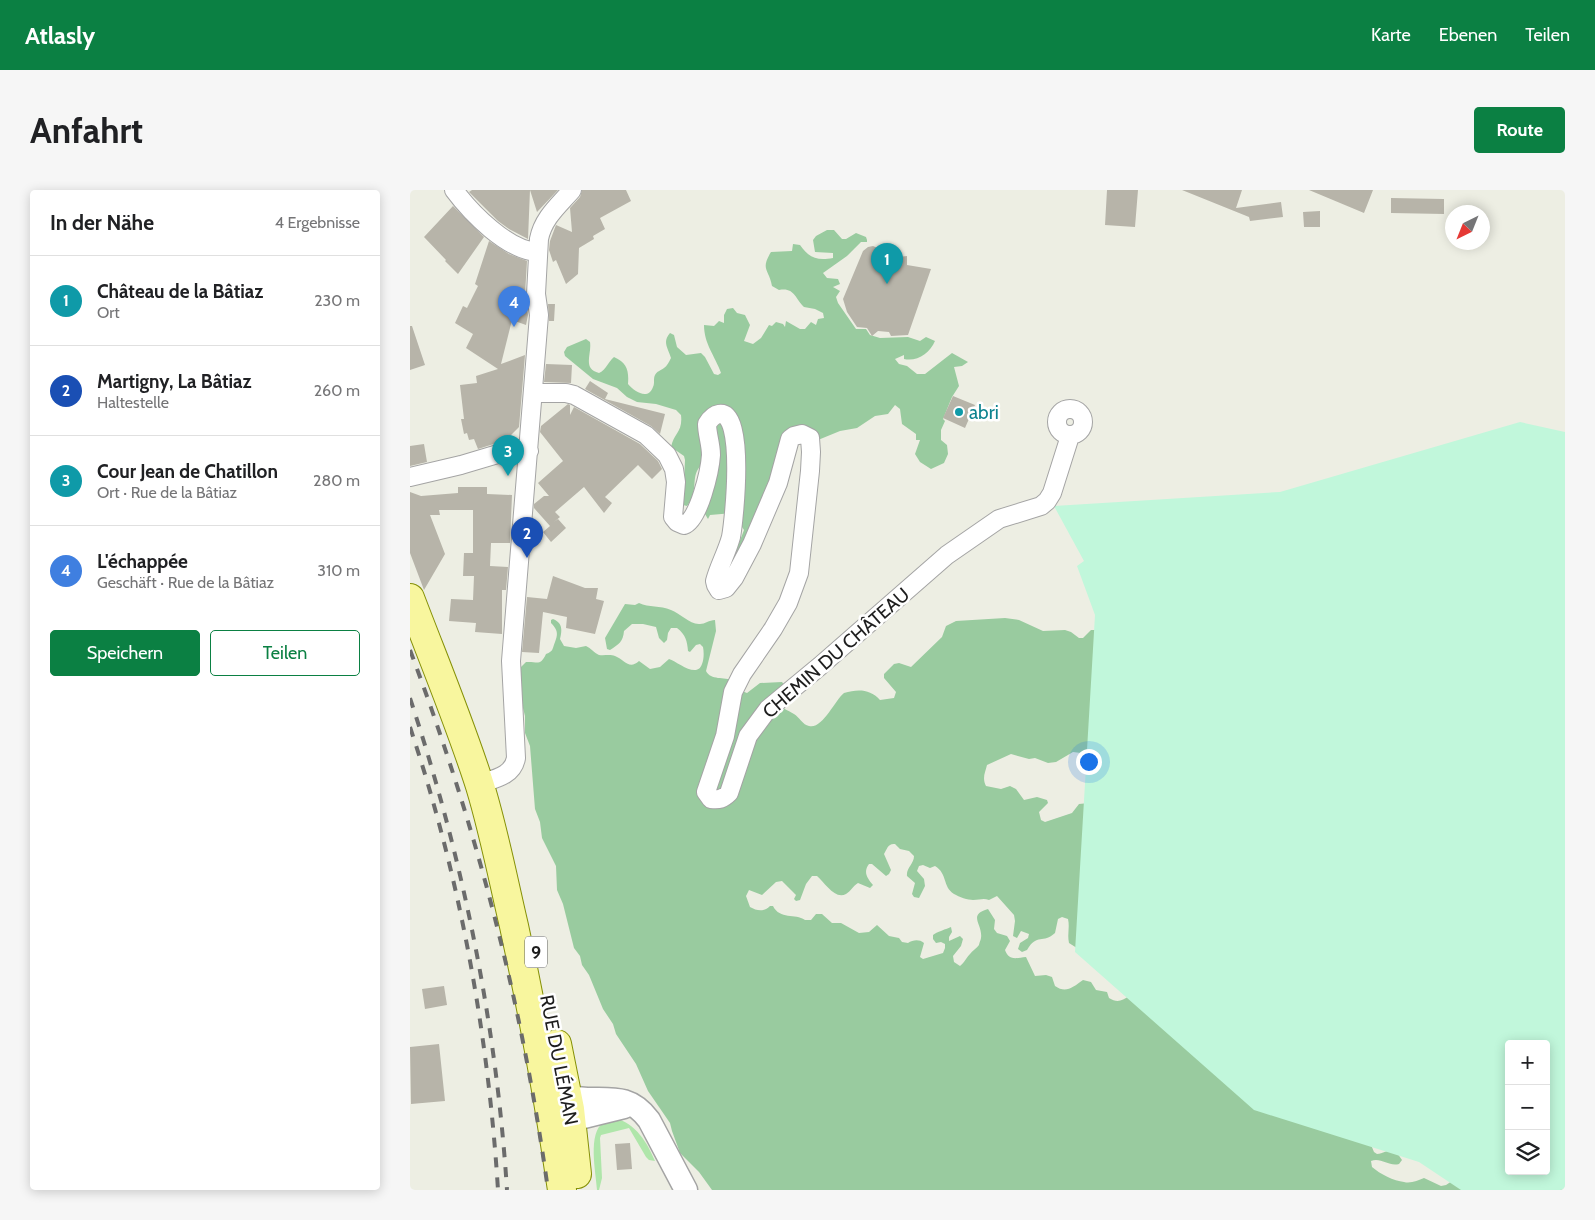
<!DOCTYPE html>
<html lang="de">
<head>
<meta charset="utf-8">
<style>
	:root { --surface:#fff; --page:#f6f6f6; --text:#202124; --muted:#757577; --line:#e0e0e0; --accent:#0b8043 }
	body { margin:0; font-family:Cabin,sans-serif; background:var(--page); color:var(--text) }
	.controls { position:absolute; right:15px; bottom:15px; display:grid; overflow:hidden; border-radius:5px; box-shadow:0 2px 12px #0003 }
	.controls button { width:45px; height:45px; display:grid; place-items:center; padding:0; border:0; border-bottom:1px solid var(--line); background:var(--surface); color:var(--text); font:25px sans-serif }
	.compass { position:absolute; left:1035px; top:15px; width:45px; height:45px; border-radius:50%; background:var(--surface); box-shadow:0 2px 12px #0003; rotate:223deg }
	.you { position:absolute; left:678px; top:571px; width:18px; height:18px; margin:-12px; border:4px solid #fff; border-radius:50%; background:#1a73e8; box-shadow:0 0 0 8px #1a73e833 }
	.badge { display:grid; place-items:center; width:32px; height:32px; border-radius:50%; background:var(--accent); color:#fff; font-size:16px; font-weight:700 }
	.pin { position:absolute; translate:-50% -41px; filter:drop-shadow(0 1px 2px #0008) }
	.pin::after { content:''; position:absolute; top:26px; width:18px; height:15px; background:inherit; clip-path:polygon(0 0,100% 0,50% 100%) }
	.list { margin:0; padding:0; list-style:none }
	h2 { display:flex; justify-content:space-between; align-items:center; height:65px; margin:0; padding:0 20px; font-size:21px }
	h2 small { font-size:16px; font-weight:400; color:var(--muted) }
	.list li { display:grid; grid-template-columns:32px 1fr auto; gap:15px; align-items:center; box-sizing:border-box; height:90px; padding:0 20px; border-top:1px solid var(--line) }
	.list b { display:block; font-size:19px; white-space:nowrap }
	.list p { margin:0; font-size:16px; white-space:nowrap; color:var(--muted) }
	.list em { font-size:16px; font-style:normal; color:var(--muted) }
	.actions { display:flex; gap:10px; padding:15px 20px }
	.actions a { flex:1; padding:11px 0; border:1px solid var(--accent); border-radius:5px; text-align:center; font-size:18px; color:var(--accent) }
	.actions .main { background:var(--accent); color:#fff }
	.icon { flex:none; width:28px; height:28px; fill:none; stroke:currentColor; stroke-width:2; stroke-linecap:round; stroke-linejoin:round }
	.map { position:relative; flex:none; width:1155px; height:1000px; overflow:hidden; border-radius:5px }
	header { display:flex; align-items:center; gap:30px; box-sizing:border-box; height:70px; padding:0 25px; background:var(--accent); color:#fff }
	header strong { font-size:24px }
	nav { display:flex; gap:28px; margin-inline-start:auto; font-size:18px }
	.intro { display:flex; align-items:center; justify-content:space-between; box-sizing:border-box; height:120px; padding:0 30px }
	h1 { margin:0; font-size:35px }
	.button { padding:12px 22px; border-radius:5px; background:var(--accent); color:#fff; font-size:18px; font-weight:700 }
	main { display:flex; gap:30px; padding:0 30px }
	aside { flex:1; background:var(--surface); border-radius:5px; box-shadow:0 2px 12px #0003 }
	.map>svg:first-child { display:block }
</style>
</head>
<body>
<header>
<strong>Atlasly</strong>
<nav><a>Karte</a><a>Ebenen</a><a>Teilen</a></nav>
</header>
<div class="intro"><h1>Anfahrt</h1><a class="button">Route</a></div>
<main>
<aside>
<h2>In der Nähe<small>4 Ergebnisse</small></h2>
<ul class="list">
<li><span class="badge" style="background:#0f9aa8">1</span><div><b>Château de la Bâtiaz</b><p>Ort</p></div><em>230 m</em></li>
<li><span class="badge" style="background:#1a4fb4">2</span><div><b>Martigny, La Bâtiaz</b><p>Haltestelle</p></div><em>260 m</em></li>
<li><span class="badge" style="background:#0f9aa8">3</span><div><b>Cour Jean de Chatillon</b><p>Ort · Rue de la Bâtiaz</p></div><em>280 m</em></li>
<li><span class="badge" style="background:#3f7fe0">4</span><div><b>L'échappée</b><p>Geschäft · Rue de la Bâtiaz</p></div><em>310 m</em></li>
</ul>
<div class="actions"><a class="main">Speichern</a><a>Teilen</a></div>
</aside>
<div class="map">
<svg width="1155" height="1000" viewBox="0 0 1155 1000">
	<rect width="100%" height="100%" fill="#edeee3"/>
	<path fill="#afe6aa" d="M 205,928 C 226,934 237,952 245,971 L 239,970 L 236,967 L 219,938 L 191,945 L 190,948 L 192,988 L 189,1000 L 187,1000 C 186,982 177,943 194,932 C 197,930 201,929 205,928 Z"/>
	<path fill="#99cb9f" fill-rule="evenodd" d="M 417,40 L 424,40 L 432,49 L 436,49 L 446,43 L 456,47 L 457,50 L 457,52 L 451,52 L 437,66 L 413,83 L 417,88 L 428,89 L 430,94 L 423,97 L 430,101 L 426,107 L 428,113 L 446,139 L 456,139 L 460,145 L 470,148 L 498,147 L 510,151 L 516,147 L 525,151 C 520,163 507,172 494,169 L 494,165 L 485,169 L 489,174 L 497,176 L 507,184 L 515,184 L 542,163 L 558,172 L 552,176 L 544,177 L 549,196 L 542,207 L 533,229 L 535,231 L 531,240 L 531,250 L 537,255 L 538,264 L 534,273 L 521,279 L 510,272 L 505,264 L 510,250 L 506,250 L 506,244 L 492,234 L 490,219 L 485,215 L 478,224 L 465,226 L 447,238 L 430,241 L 408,250 L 375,245 L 369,254 L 373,272 L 335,361 L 326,361 L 334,340 L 323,323 L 300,325 L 298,329 L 295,324 L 297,268 C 294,272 289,277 287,281 C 282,292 288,302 277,316 L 273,315 L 275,270 L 274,266 L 261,257 C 264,243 273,242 271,225 L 266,220 L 246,214 L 227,212 L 217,207 L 207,198 L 183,189 L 155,166 L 154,162 L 157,157 L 176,149 L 180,152 C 182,164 172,179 189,183 C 196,180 198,172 204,167 C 217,173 219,180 218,194 C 224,201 238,211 243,197 C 245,193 243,189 245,185 C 247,181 250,181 254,178 C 257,176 259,172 261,168 C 258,158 252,152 260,143 L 264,145 L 267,157 L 276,165 L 291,163 L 295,167 L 304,184 L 308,185 L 311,183 C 305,166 294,154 294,135 L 304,136 L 309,131 L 314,133 L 314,125 L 317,119 L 323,118 L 327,123 L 335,125 L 340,135 L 334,151 L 343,154 L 351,148 L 359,135 L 362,136 L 366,132 L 373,134 L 375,137 L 376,131 L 390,139 L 395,139 L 401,132 L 406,135 L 408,129 L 414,128 L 413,123 L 405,119 L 394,117 C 385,108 384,97 369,100 L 362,96 C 359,79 350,80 361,62 L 382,61 L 383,54 L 390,55 C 399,68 407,71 423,68 L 423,63 L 405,62 L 403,50 L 406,46 Z
		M 229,413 C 239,418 250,415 261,420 C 270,423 280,435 290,434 C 295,434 299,430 305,430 L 306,441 L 296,481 C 301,491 314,486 323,491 L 324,498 L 337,503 L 350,493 L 372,492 L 375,496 L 368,514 C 373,519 378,520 384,524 C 389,527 393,535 399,536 C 412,540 425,510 434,503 C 448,499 460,499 470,510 L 484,508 L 486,502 L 474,488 L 474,484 L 484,474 L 489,473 L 501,477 L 532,447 L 536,436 L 546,431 L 595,428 L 609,430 L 633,441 L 655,440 L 661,442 L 669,448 L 673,448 L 681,440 L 689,440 L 1155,582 L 1155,753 L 670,760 L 659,753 C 657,744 660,738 658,729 L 652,727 L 648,729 L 645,743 C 633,754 627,743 617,760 L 612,762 L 608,759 L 610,753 L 618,748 L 619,744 L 611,741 L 607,748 L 603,746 L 605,731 L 604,725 L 587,706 L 579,710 C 573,708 570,710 563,710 C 558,710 549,707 544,704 C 532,696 538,684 525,676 L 520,678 L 513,675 L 509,676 L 507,681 L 514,689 L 515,696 L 509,708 L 504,707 L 502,704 L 505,693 L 497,686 C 496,678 504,674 504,666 L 499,661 L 490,659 L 485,654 C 478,653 477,659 474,664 L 481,680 L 479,684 L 476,686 L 462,674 L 459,674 C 453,682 457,688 463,695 L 460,698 L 448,693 C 443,696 441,701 436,704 C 425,710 415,693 407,686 L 402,686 L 396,694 L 390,710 L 386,711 L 384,709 L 386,705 L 372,691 L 366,692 L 352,705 L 339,700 L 336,706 L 340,717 C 347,721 354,722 360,716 L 363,716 C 370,730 385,723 395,730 L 401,730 L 406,724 L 412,724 L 422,733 L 431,733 L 449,743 L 459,742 L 467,735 L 479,746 L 489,748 L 492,752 L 498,753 C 503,750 509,749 514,753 L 510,767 L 513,769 L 533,763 L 535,758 L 535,754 L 531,752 L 526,753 L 523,749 L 523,745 C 526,742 537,739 541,737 L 542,742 L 539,747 L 539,751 L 550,746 L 553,749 L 551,756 L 543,766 L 544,772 L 550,776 C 555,772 556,768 560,764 C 562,761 567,758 569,755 C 569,754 571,749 571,748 C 573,734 557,725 578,719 L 585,730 L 584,739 L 587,743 L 597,746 L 600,751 L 595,760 C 599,771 606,768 616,767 L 625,786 L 636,785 L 642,787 L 645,796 C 656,804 663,797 673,790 L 681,792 L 686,800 L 697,802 L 699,808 C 707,813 712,811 719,806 L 959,950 L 964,962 L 967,964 C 973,964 979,959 985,960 L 992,970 L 989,974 C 979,977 971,967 961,971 L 962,977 C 970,984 984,991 994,992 C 1001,994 1008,990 1014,988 L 1031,996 L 1036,995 L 1045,989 L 1090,986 L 1155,1000 L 302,1000 L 289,982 L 270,963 L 262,941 L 260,933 L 238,901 L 226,874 L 206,844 L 203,834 L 193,819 L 179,785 L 172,775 L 170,766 L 164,758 L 153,714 L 147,700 L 146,676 L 132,648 L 130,632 L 125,619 L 120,556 L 115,543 L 115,526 L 110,506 L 109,488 L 111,477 L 116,472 C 127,471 130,477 136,464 C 144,461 142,459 145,452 C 148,444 148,440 141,433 L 141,430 L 143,429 C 153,433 152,440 150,449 L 154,456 L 166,458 L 176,456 C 181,458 184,463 189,465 C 194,466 200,464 205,466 C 215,470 219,480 229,471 L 240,479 L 250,477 L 259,469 C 268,472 287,489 292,474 C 294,469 294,462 293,457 L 290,454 L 286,455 L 280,462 L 278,461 C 277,451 276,445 267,438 L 261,438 L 258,443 L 257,450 L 254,453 L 249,448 L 246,437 L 233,434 L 222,434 L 214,441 C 213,452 209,454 200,460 L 197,459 L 195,448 L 215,414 L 225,415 ZM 663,562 L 671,563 L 688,568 L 679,613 L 669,614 L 662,623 L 635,632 L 631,630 L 629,622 L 638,613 L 637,610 L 627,607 L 614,610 L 606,599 L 600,596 L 591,599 L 576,596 C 572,588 575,583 577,575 L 601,564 L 619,569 L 625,568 L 638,573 L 646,572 Z"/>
	<path fill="#c1f7db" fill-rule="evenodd" d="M 1110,232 L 1155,242 L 1155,1000 L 1051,1000 L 1009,972 L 844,920 L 665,762 L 685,425 L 667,376 L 674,371 L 644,316 L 870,302 ZM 1099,854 L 1136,854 L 1136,981 L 1099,981 Z"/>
	<path fill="#b7b4a9" d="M 62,0 L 120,0 L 118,49 L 99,39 L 88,31 L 59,2 Z
		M 120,0 L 148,0 L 127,22 Z
		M 172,0 L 216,0 L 221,11 L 190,28 L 195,39 L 183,46 L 184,49 L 169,58 L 168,84 L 156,94 L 146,70 L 143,72 L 139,60 L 140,51 L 146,35 L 162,42 L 160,18 L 170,7 Z
		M 697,0 L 728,0 L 725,37 L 695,35 Z
		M 772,0 L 832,0 L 826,18 L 871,12 L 873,27 L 840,31 L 839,27 Z
		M 899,0 L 963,0 L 954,23 Z
		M 981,8 L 1034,9 L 1034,24 L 981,23 Z
		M 43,16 L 74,47 L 48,84 L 35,71 L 36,70 L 14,47 Z
		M 910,21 L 910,37 L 894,37 L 893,22 Z
		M 79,51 L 99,64 L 117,71 L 115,104 L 118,125 L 116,135 L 102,130 L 91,174 L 115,165 L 109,237 L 96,250 L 68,259 L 64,249 L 59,250 L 57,243 L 54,244 L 51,229 L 54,229 L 50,195 L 67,193 L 66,186 L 88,179 L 56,158 L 63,144 L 45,133 L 53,116 L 57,118 L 68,96 L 65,94 Z
		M 463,56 L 472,60 L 480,68 L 497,66 L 497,75 L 521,79 L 498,145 L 481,146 L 479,142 L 468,141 L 462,146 L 457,138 L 447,137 L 437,122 L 433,109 L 453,61 L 458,57 Z
		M 138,114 L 145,114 L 144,131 L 139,131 Z
		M 0,136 L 2,136 L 15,175 L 0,180 Z
		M 136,174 L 162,175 L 161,193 L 134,192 Z
		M 180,191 L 198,203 L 195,209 L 255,224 L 250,244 L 241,236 L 175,199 Z
		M 543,206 L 565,215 L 555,238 L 533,228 Z
		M 158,214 L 160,215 L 160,225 L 164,217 L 230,254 L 248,271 L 252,279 L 242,289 L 228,275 L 195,307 L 202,313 L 194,323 L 174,297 L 145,322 L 150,327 L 144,332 L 148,329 L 156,338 L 141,352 L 133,342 L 140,336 L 124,318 L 124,314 L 134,306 L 139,306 L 128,293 L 153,271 L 130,242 L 131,236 Z
		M 14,254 L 17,272 L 0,276 L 0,256 Z
		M 48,297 L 77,297 L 77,304 L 102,305 L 100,353 L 81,353 L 80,376 L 98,377 L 96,400 L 92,400 L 92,444 L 65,442 L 66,433 L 39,431 L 41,409 L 63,410 L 64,386 L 53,386 L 54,363 L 63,363 L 63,320 L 29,320 L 30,325 L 20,325 L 35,364 L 14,400 L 0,363 L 0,302 L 11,306 L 48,303 Z
		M 143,386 L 175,398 L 188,398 L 186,409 L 194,411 L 185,444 L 156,438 L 157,427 L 133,422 L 129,463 L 112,462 L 117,407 L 137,409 Z
		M 34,796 L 37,815 L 15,819 L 12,799 Z
		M 29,854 L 35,911 L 1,914 L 0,857 Z
		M 220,953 L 222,979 L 207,980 L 205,954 Z"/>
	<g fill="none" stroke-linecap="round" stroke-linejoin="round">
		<defs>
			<path id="minor" d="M 44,0 C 61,23 98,61 128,62
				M 123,203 L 156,203 L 164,205 L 236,245 L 257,265 L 264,279 L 266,292 L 263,327 L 267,332 L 274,335 C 289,330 300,280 301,265 C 301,254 297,244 297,234 C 300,229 303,225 309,224 C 336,220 324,331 321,347 C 317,362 309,376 305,391 L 306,395 L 309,400 L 316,398 L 324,388 L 342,354 L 368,293 L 380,249 L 384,246 L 392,244 L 400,248 L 401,262 L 400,281 L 389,383 L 378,413 L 363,439 L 332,484 L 323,502 L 315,546 L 296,602 L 301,609 C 309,610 313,609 319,603 L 338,546 L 358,519 L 410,476 L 537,365 L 589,329 L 631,316 L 637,311 L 642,303 L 660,246
				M647 232a13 13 0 1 1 26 0a13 13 0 1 1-26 0Z
				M 0,287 L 51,275 L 101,260 L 109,259 L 119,261
				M 69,594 C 84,589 103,586 106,568 L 101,471 L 129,125 L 126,104 L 129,49 C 133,28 149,15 162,0"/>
			<path id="tertiary" d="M 142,906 C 153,907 165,908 177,909 C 204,909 221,906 239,930 L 276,1000
				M 145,934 L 214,917"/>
			<path id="primary" d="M 0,408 C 24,471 50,533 70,596 C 84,642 93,689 104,736 C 123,823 139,911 152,1000
				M 147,854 L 160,919 L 167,984"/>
		</defs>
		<use href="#minor" stroke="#a4a4a4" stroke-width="20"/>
		<use href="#tertiary" stroke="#a4a4a4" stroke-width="25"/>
		<use href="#primary" stroke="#859006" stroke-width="30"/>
		<use href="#minor" stroke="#fff" stroke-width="18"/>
		<use href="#tertiary" stroke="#fff" stroke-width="22"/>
		<use href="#primary" stroke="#f8f69e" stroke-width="28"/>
		<path stroke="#6b6b6b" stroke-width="4" stroke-dasharray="10 10" stroke-linecap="butt" d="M 0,460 C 67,638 112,812 138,1000
			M 0,508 C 53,669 86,831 97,1000
			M 0,537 C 50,687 78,842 88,1000"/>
	</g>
	<circle fill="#0f9aa8" stroke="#fff" stroke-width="2" cx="549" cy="222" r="5"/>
	<g text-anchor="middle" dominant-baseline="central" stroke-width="5" stroke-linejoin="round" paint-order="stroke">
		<rect fill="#fff" stroke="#616161" stroke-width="1" x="115" y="746.5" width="22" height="31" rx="4"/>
		<g font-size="18" font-weight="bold" fill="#1d1d1d">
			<text x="126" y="762">9</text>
		</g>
		<g font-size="19" fill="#0d838f" stroke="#fff" text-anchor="start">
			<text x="559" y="222">abri</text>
		</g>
		<g font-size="19" fill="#1d1d1d" stroke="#fff">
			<text transform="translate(426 463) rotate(-41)">CHEMIN DU CHÂTEAU</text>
			<text transform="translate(149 870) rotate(79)">RUE DU LÉMAN</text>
		</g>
	</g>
</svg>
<div class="controls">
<button>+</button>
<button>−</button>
<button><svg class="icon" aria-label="layers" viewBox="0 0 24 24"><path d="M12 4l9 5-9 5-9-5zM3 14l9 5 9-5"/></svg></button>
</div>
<svg class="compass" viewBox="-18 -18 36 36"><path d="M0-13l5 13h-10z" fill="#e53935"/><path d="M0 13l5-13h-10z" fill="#757577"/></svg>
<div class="you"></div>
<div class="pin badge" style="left:477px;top:94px;background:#0f9aa8">1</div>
<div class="pin badge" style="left:117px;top:368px;background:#1a4fb4">2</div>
<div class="pin badge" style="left:98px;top:286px;background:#0f9aa8">3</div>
<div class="pin badge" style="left:104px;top:137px;background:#3f7fe0">4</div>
</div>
</main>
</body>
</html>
